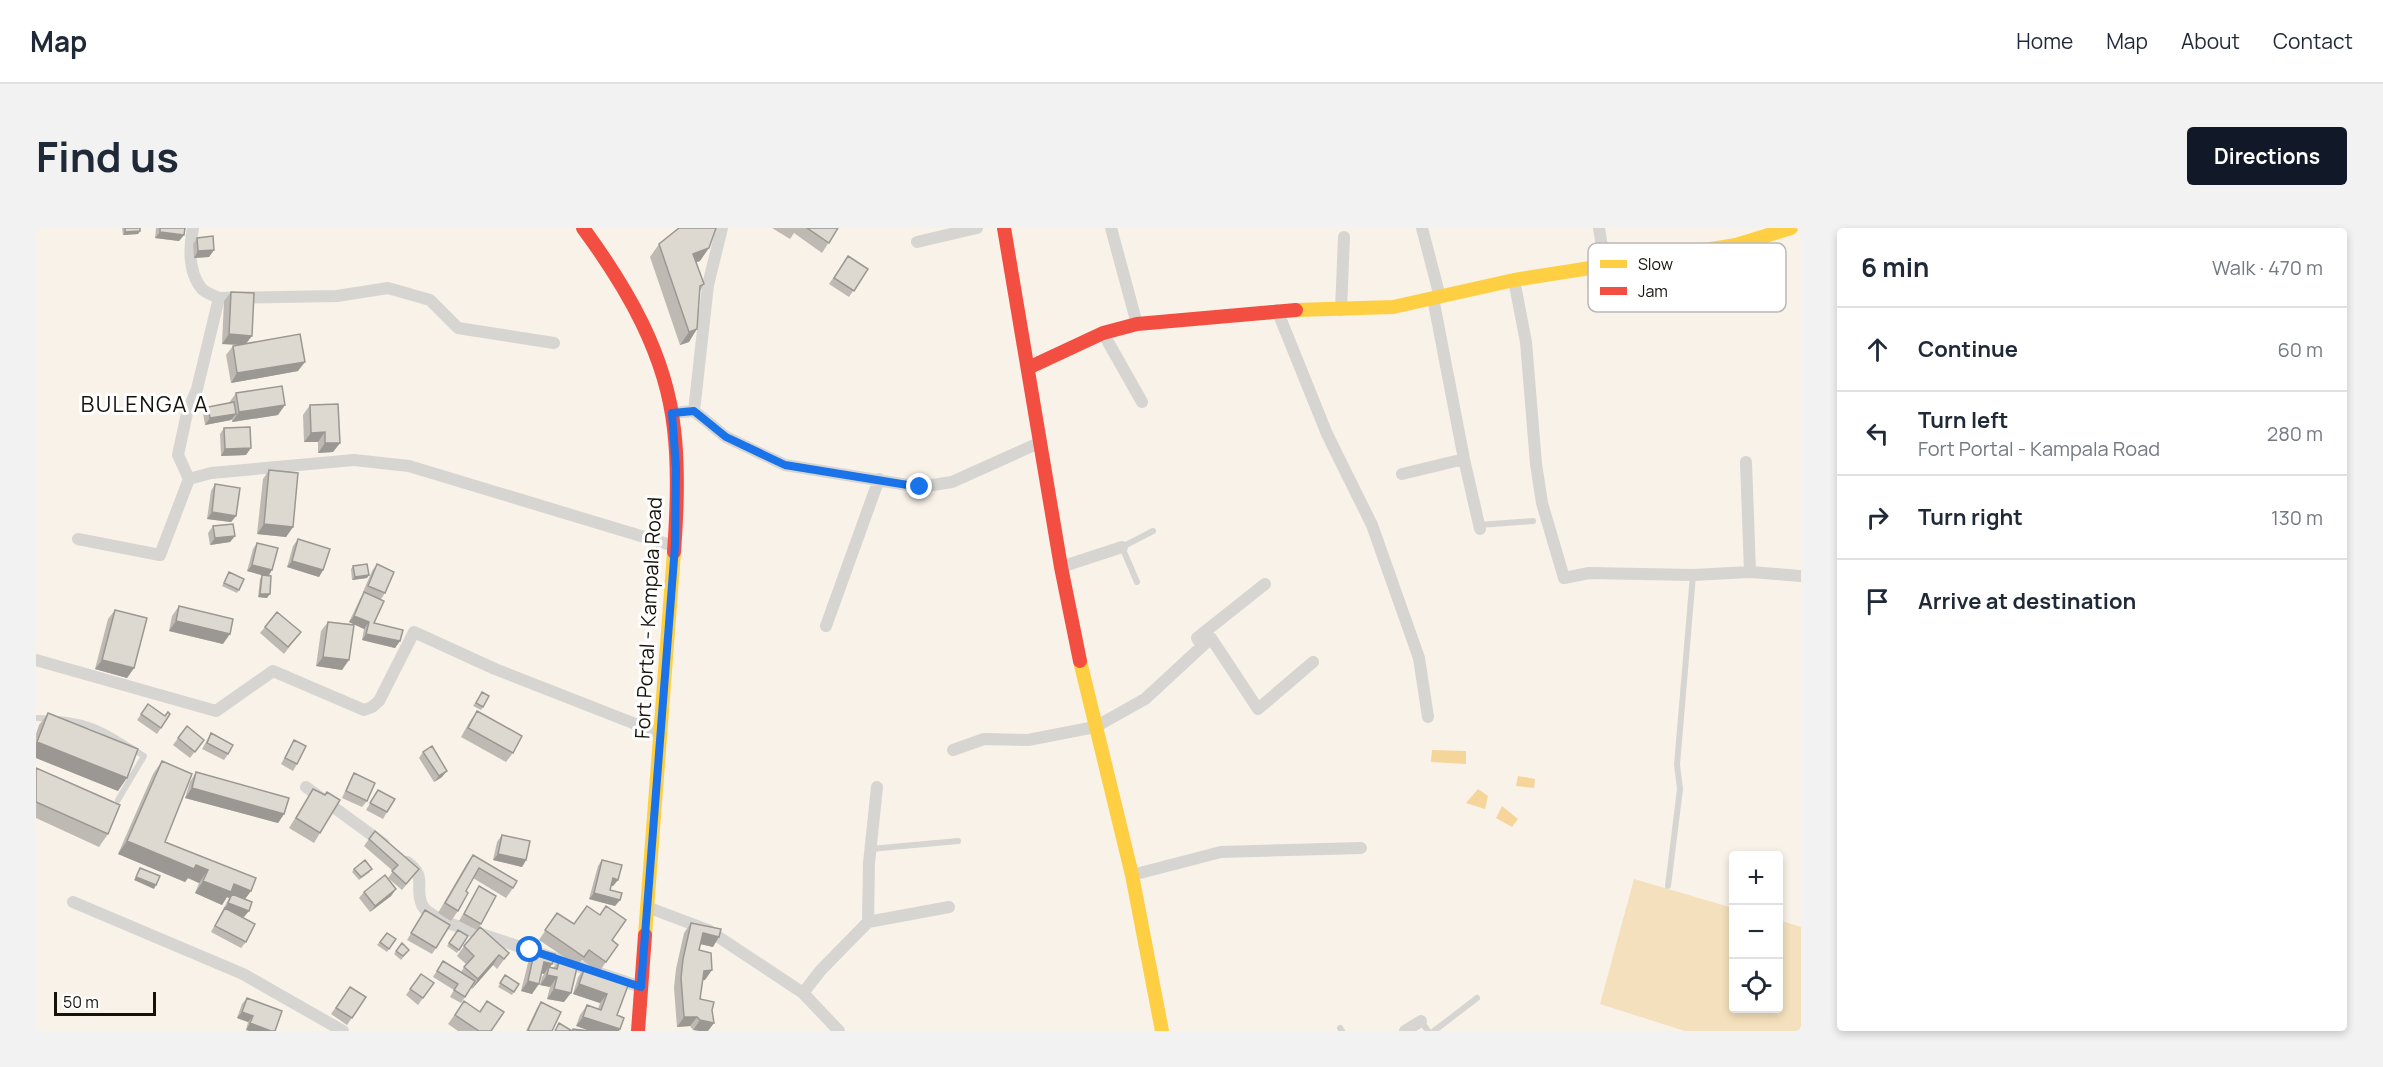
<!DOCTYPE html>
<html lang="en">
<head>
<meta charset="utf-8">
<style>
	:root { --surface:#fff; --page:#f2f2f3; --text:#1f2937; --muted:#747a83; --line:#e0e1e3; --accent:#111827 }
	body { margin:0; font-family:Manrope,sans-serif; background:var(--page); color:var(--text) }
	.controls { position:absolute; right:18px; bottom:18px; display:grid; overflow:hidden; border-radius:6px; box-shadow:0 3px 9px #0003 }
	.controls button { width:54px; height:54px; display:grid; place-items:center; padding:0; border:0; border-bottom:2px solid var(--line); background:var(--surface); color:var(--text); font:30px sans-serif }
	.scale { position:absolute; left:18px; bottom:15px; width:102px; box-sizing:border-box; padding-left:6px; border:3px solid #15120b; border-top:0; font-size:16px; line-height:21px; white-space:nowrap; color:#15120b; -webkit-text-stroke:4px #fff; paint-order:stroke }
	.stop { position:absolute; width:18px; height:18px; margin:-14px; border:4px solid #1a73e8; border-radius:50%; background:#fff }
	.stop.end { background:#1a73e8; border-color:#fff; box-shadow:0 2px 6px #0008 }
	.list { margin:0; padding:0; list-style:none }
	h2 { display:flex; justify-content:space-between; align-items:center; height:78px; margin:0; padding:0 24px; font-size:26px }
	h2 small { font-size:20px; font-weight:400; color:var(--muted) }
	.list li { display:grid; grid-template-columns:39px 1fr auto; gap:18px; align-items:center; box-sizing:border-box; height:84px; padding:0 24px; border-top:2px solid var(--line) }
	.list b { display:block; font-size:22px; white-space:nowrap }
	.list p { margin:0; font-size:20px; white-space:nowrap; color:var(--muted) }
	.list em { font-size:20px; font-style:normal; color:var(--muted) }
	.icon { flex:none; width:33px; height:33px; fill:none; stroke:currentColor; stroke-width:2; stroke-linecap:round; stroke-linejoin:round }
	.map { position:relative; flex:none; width:1765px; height:803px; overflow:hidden; border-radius:6px }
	header { display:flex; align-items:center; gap:36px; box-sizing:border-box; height:84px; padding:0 30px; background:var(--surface); border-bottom:2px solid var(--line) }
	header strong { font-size:28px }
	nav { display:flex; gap:33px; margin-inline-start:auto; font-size:21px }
	.intro { display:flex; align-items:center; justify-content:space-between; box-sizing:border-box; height:144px; padding:0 36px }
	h1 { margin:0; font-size:42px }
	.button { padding:15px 27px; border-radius:6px; background:var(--accent); color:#fff; font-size:21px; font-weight:700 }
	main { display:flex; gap:36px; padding:0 36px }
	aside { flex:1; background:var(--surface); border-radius:6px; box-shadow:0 3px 9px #0003 }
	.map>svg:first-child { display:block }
</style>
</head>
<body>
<header>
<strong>Map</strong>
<nav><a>Home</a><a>Map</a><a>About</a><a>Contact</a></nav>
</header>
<div class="intro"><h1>Find us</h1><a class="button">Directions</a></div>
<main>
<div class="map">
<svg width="1765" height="803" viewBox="0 0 1765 803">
	<rect width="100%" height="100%" fill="#f8f2e8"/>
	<path fill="#f4e0bc" d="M 1598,651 L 1697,680 L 1698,780 L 1742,780 L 1743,692 L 1765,699 L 1765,803 L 1649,803 L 1564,776 Z"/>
	<path fill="#f5d59a" d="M 1396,522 L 1430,523 L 1430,536 L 1395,534 Z
		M 1482,548 L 1499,551 L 1498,560 L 1480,558 Z
		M 1442,561 L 1452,568 L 1449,581 L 1430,575 Z
		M 1466,578 L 1482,591 L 1476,599 L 1460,590 Z"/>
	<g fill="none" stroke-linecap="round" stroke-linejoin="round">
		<path stroke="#d6d5d2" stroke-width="6" d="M 1443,297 L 1497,293
			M 1101,354 L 1086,319 L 1117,303
			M 0,490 C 52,490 66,501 108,528 L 82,572
			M 834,621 L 922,613
			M 1632,658 L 1644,561 L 1641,537 L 1657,347
			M 1385,793 L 1392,803
			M 1304,800 L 1306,803
			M 1398,803 L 1441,770"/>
		<path stroke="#d6d5d2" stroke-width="12" d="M 157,0 C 153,20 152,44 166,61 C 170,65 177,67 183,70 L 301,68 L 352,60 L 394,72 L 422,100 L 518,115
			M 1075,0 L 1101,96
			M 1386,0 L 1404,69
			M 1563,0 L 1569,38
			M 881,14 L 941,0
			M 1478,52 L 1490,114 L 1500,236 L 1506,275 L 1528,350 L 1553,345 L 1657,347 L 1714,344 L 1765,348
			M 1397,70 L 1428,231 L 1444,301
			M 1241,82 L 1291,206 L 1336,297 L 1383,430 L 1392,489
			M 1305,82 L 1308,9
			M 1067,105 L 1106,174
			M 658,183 L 672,57 L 686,0
			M 636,185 L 658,183 L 690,209 L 749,237 L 884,259 L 916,254 L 1005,214
			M 1710,234 L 1714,344
			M 1366,246 L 1428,231
			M 153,251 L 175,245 L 318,232 L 373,238 L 638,318
			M 42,311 L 124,327 L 153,251 L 142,227 L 151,185 L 161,161 L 183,70
			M 1025,339 L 1086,319
			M 790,398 L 843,251
			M 1166,418 L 1161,410 L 1229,356
			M 0,432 L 180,483 L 237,443 L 328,482 L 336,479 L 343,473 L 378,404 L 459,441 L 625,506
			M 917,522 L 948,511 L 992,512 L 1059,499 L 1109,471 L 1175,410 L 1222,481 L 1277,434
			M 270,559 L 348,616
			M 371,634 C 392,649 378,658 386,677 C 390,685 401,689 409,694 L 605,759
			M 1096,647 L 1185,624 L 1325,620
			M 37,674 L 207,746 L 307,803
			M 611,679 L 672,702 L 767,765 L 803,803
			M 832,694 L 833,635 L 841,559
			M 767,765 L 785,742 L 832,694 L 913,679
			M 1369,803 L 1385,793"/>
		<path stroke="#ffcf43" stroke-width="14" d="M 1260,82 L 1357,79 L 1478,52 L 1700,17 L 1755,0
			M 1044,433 L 1096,647 L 1126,803
			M 609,707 L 638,324"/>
		<path stroke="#f24e42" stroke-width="14" d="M 547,0 C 591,60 630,126 638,201 C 643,242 641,284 638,324
			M 968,0 L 1025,339 L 1044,433
			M 992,140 L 1067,105 L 1101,96 L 1260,82
			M 602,803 L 609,707"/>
	</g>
	<path fill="#bebab3" d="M 86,0 L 104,0 L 104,3 L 102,6 L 87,7 Z
		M 120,0 L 149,0 L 148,7 L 143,13 L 119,10 Z
		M 736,0 L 802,0 L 786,25 L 758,5 L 754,11 Z
		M 161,10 L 178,22 L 173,29 L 158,30 L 157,16 Z
		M 623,16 L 664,33 L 660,34 L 668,56 L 664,63 L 653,114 L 644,117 L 614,29 Z
		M 812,28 L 832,41 L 813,69 L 793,56 Z
		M 195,64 L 210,115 L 262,143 L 195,155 L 190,127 L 197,118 L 202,117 L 186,116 L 188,73 Z
		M 200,165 L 242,187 L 196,194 L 196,191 L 195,192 L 169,197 L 167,185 L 172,179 L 193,175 Z
		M 274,177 L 304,215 L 297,224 L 282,225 L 282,214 L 268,214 L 267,187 Z
		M 188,200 L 210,227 L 185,228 L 184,206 Z
		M 233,242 L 257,299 L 250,309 L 221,306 L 227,251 Z
		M 179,256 L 200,288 L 195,294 L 171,291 L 175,263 Z
		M 177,298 L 199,308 L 194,314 L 174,317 L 172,305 Z
		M 262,311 L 287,342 L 283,349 L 251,339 L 257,318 Z
		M 221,315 L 232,348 L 231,370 L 222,369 L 224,351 L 227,347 L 211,343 L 217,321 Z
		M 341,336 L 349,365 L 345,371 L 338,395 L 364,413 L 359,420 L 326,412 L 328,401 L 313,394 L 324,371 L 328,365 L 327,364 L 336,343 Z
		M 317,338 L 331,350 L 316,352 L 315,341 Z
		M 193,344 L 203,362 L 201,365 L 186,358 Z
		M 143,378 L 187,416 L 133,403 L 136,388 Z
		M 79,382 L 98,440 L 91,450 L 59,441 L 72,391 Z
		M 292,394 L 306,442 L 280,438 L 285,403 Z
		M 229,399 L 265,404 L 248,426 L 224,405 Z
		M 446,464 L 447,479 L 445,482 L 437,478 Z
		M 112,476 L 129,488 L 134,486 L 121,506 L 101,492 Z
		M 441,483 L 477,525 L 470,534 L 425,509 L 434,493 Z
		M 12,485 L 82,563 L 0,530 L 0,506 L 3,497 Z
		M 175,505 L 192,526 L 188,532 L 166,521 Z
		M 142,510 L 163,518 L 154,530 L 137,517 Z
		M 258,512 L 261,536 L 257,543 L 245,536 Z
		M 387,524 L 406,549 L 398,554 L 383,530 Z
		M 126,533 L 129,614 L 215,663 L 209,671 L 208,689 L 205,688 L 210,714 L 205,720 L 175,704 L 193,670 L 191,669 L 186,677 L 159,665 L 163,655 L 152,650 L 149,654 L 82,626 L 117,546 Z
		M 0,540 L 72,606 L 63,619 L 0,590 Z
		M 160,544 L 248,586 L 242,595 L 149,570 L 154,554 Z
		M 318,545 L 331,573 L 326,579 L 306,570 L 314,552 Z
		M 277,561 L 288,567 L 284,605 L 278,615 L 253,600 Z
		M 342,562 L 351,584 L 347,591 L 330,582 Z
		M 466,607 L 490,632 L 486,639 L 457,632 L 461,614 Z
		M 333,611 L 383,641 L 366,662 L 352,650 L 357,643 L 328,618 Z
		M 437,627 L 477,660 L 470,670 L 437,650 L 430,663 L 422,683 L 415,693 L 402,685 L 430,637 Z
		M 566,632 L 582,652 L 577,658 L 575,658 L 574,662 L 584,672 L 579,678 L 553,671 L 562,638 Z
		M 318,641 L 334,644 L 323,652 L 316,644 Z
		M 443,658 L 445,696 L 441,702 L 423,693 Z
		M 360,661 L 355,668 L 334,684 L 323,670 L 328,664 Z
		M 389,682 L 400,720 L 396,726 L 371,712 Z
		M 521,685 L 538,696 L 576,712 L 582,717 L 563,744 L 546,732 L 541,738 L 528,774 L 511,771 L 514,759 L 504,757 L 506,749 L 508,746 L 506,745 L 496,766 L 485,763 L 493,731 L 499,721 L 516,736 L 514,739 L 517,740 L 524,731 L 534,733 L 503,712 Z
		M 655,695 L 677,719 L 664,716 L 663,722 L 669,752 L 667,752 L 664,771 L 678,774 L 657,802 L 654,798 L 641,799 L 638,760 L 640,741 L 648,705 Z
		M 422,702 L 432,708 L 421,725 L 411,718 Z
		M 351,705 L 360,711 L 351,724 L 341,717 Z
		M 366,715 L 373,722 L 365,732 L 358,726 Z
		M 428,718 L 473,725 L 461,741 L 457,737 L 436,761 L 435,760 L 425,775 L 414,769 L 418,762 L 397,749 L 407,733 L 425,744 L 430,736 L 421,728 Z
		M 549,739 L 593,755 L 581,787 L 540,798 L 544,787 L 551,777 L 562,781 L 564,775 L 537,766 L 542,749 Z
		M 385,746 L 398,755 L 382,777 L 370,767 Z
		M 469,747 L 483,756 L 476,767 L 462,759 Z
		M 314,759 L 330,769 L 311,797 L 295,786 Z
		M 211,770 L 246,783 L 210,802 L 212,794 L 201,790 L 206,776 Z
		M 428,773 L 444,784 L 455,803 L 422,803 L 412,796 Z
		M 505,774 L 516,803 L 490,803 L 501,780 Z"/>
	<path fill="#9b9792" d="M 104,3 L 102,6 L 87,7 L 89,4 Z
		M 124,4 L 148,7 L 143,13 L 119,10 Z
		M 673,20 L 664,33 L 649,38 L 657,26 Z
		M 178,22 L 173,29 L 158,30 L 162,23 Z
		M 661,101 L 653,114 L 644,117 L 653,104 Z
		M 193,106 L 216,108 L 209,117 L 186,116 Z
		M 269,134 L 262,143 L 195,155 L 201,145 Z
		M 249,177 L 242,187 L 196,194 L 203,184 Z
		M 200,186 L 195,192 L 169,197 L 174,190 Z
		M 289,204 L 282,214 L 268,214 L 275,205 Z
		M 289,215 L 304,215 L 297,224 L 282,225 Z
		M 215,220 L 210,227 L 185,228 L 189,221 Z
		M 176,284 L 200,288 L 195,294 L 171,291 Z
		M 228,296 L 257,299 L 250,309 L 221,306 Z
		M 199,308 L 194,314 L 174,317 L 179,310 Z
		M 256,333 L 287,342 L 283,349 L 251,339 Z
		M 216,337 L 236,342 L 232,349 L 211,343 Z
		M 333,347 L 331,350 L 316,352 L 319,349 Z
		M 224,366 L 234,366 L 231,370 L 222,369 Z
		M 318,388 L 333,394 L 328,401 L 313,394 Z
		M 140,393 L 194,406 L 187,416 L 133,403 Z
		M 330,406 L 364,413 L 359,420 L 326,412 Z
		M 287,429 L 313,432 L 306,442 L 280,438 Z
		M 66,432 L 98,440 L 91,450 L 59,441 Z
		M 1,514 L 91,550 L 82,563 L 0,530 L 0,515 Z
		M 411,543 L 406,549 L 398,554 L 403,548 Z
		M 156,560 L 248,586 L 242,595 L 149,570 Z
		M 91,613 L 160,637 L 172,642 L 163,655 L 152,650 L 149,654 L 82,626 Z
		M 462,626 L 490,632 L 486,639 L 457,632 Z
		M 100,649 L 120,657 L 118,661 L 98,652 Z
		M 577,650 L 582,652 L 577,658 L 573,657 Z
		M 167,653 L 198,656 L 215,663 L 206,675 L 196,666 L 193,670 L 191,669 L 186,677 L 159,665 Z
		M 360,661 L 355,668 L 334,684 L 339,678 Z
		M 558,665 L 584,672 L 579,678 L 553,671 Z
		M 192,675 L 213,683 L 208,689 L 188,682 Z
		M 667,705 L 683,709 L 677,719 L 660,715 Z
		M 463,727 L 457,737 L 436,761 L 442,751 Z
		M 508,734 L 516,736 L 512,742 L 513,739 L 508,746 L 501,744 Z
		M 676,742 L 669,752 L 661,753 L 668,743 Z
		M 511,747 L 521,749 L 514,759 L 504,757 Z
		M 492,753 L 503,756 L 496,766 L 485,763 Z
		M 543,756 L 571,766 L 564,775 L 537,766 Z
		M 518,761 L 535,765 L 528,774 L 511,771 Z
		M 206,784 L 217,788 L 212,794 L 201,790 Z
		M 547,789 L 584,801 L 583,803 L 554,803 L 540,798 Z
		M 648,789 L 661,789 L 654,798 L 641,799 Z
		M 664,792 L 678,795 L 672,803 L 663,803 L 657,802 Z
		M 214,795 L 235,803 L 213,803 L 210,802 Z"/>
	<path fill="#ddd8d0" stroke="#9b9792" stroke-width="1.5" d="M 89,0 L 104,0 L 104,3 L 89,4 Z
		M 124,0 L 149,0 L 148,7 L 124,4 Z
		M 643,0 L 680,0 L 673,20 L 657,26 L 668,56 L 664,58 L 661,101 L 653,104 L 623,16 Z
		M 771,0 L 802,0 L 793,15 Z
		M 177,8 L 178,22 L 162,23 L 161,10 Z
		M 812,28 L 832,41 L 818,63 L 798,50 Z
		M 195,64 L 218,65 L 216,108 L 193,106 Z
		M 264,106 L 269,134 L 201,145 L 197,118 Z
		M 246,158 L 249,177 L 203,184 L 200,165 Z
		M 198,174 L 200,186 L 174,190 L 172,179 Z
		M 302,176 L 304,215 L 289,215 L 289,204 L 275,205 L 274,177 Z
		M 214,199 L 215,220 L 189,221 L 188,200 Z
		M 233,242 L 262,245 L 257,299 L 228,296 Z
		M 179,256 L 204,260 L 200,288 L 176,284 Z
		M 197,296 L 199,308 L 179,310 L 177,298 Z
		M 262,311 L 294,321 L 287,342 L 256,333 Z
		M 221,315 L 242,320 L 236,342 L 216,337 Z
		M 331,336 L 333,347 L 319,349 L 317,338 Z
		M 341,336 L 358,344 L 349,365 L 332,358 Z
		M 193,344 L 208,351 L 203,362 L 188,355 Z
		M 226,347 L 235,348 L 234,366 L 224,366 Z
		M 328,364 L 348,373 L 338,395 L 367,402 L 364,413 L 330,406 L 333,394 L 318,388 Z
		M 143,378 L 197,391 L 194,406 L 140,393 Z
		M 79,382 L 111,390 L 98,440 L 66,432 Z
		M 241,384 L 265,404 L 252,419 L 229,399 Z
		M 292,394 L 318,397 L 313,432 L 287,429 Z
		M 446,464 L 453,468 L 447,479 L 440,475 Z
		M 112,476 L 129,488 L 132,484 L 134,486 L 125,500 L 105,486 Z
		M 441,483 L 486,508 L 477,525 L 432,500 Z
		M 12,485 L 102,521 L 91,550 L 1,514 Z
		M 151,498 L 168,512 L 159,524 L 142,510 Z
		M 175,505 L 197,517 L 192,526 L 171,515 Z
		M 258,512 L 270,518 L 261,536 L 249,530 Z
		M 396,518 L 411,543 L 403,548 L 387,524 Z
		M 126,533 L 156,546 L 129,614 L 220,650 L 215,663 L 198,656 L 195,664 L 167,653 L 172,642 L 160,637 L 158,641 L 91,613 Z
		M 0,540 L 84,577 L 72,606 L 0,574 Z
		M 160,544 L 253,570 L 248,586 L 156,560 Z
		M 318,545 L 339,555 L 331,573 L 310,563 Z
		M 277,561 L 289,567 L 291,564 L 304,572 L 284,605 L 260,590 Z
		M 342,562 L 359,571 L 351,584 L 334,575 Z
		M 339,603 L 383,641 L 370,656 L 356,643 L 362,637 L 333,611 Z
		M 466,607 L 494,613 L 490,632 L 462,626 Z
		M 437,627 L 481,653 L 477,660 L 443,640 L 430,663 L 432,665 L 422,683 L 409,675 Z
		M 329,632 L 336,641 L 325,649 L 318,641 Z
		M 566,632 L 586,637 L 582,652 L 577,650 L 574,662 L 586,665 L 584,672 L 558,665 Z
		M 104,640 L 124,648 L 120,657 L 100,649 Z
		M 349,647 L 360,661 L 339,678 L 328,664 Z
		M 443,658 L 460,668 L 445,696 L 428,686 Z
		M 196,666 L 216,674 L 213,683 L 192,675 Z
		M 551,678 L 564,687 L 570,678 L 590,692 L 576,712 L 582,717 L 570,734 L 553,722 L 548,729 L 509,702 L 521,685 L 538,696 Z
		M 189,680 L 219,696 L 210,714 L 179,698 Z
		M 389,682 L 414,697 L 400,720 L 375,705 Z
		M 655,695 L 685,701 L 683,709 L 667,705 L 663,722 L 675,725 L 676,742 L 668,743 L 664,771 L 678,774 L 676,782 L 678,795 L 664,792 L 661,789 L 648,789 L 645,750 L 647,731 Z
		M 444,699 L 473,725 L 468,731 L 463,727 L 442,751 L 428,739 L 438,728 L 428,718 Z
		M 422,702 L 432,708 L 423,722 L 413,715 Z
		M 351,705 L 360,711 L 353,721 L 344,714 Z
		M 366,715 L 373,722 L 367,728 L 360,723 Z
		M 499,721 L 519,726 L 516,736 L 508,734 L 503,756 L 492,753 Z
		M 524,731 L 542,735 L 535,765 L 518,761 L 521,749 L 511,747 L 513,739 L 521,741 Z
		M 407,733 L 439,753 L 429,769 L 418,762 L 422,756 L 401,743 Z
		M 549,739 L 593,755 L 581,787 L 588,790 L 584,801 L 547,789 L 551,777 L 565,782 L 571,766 L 543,756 Z
		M 385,746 L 398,755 L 387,770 L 374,761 Z
		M 469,747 L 483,756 L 478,764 L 464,755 Z
		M 314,759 L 330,769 L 316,790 L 300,780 Z
		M 211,770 L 246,783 L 239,803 L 235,803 L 214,795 L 217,788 L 206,784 Z
		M 428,773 L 444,784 L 451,773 L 468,784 L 455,803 L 443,803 L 419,787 Z
		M 505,774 L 525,784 L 516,803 L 494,803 L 492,802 Z
		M 523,795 L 536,803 L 537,801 L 554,803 L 519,803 Z"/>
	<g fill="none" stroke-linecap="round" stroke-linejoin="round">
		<path stroke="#1a73e8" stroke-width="8" d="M 494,722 L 605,759 L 639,318 L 640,240 L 636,185 L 658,183 L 690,209 L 749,237 L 884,259"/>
	</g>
	<g text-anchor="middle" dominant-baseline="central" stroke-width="6" stroke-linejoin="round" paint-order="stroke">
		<g font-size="20" fill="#15120b" stroke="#fff">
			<text transform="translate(612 390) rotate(-87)">Fort Portal - Kampala Road</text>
		</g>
		<g font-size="22" letter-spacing="1.5" fill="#15120b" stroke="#fff">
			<text x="109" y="176">BULENGA A</text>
		</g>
	</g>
	<rect x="1552" y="15" width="198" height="69" rx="9" fill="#fff" stroke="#b9b8b6" stroke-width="1.5"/>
	<rect x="1564" y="32" width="27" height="8" fill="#ffcf43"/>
	<rect x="1564" y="59" width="27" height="8" fill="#f24e42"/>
	<g font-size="16" fill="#15120b">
		<text x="1602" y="42">Slow</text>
		<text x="1602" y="69">Jam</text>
	</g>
</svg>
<div class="controls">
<button>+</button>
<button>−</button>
<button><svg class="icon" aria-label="locate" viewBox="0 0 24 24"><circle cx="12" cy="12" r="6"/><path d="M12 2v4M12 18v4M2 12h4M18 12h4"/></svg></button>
</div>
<div class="scale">50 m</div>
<div class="stop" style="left:494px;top:722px"></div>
<div class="stop end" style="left:884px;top:259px"></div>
</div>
<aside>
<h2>6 min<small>Walk · 470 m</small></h2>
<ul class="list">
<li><svg class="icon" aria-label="ahead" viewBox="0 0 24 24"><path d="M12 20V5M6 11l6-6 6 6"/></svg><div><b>Continue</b></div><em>60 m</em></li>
<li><svg class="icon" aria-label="left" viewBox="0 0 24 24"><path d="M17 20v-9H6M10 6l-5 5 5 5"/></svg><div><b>Turn left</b><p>Fort Portal - Kampala Road</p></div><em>280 m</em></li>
<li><svg class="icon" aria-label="right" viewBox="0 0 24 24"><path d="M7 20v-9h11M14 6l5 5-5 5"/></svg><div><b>Turn right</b></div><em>130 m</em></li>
<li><svg class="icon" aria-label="arrive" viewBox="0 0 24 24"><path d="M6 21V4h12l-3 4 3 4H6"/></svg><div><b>Arrive at destination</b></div></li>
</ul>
</aside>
</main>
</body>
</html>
